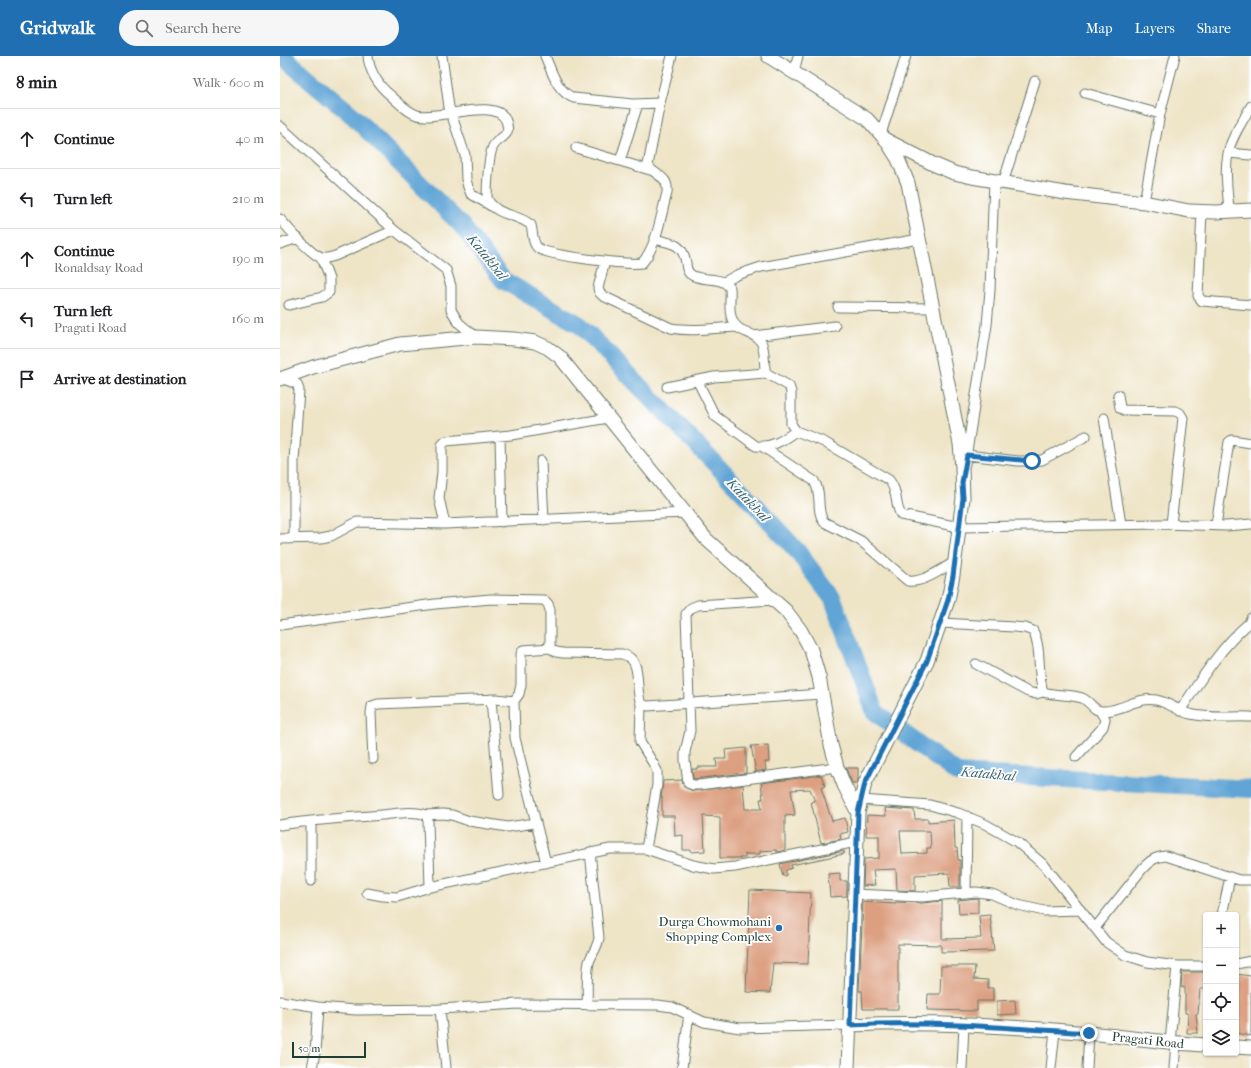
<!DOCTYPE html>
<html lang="en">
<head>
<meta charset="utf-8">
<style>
	:root { --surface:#fff; --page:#f6f6f6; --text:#202124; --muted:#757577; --line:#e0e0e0; --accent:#1f6fb2 }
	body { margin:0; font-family:"IM FELL French Canon",serif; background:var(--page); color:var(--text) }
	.controls { position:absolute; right:12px; bottom:12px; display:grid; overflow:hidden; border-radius:4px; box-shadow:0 1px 3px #0004 }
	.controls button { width:36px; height:36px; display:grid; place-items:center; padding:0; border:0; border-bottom:1px solid var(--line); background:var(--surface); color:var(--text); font:20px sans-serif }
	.scale { position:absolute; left:12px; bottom:10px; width:74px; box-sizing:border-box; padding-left:4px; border:2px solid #1f3d34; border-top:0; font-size:11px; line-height:14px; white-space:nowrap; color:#1f3d34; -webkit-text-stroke:3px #fff; paint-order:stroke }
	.stop { position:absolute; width:12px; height:12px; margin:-9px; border:3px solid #1f6fb2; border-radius:50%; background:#fff }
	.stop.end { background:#1f6fb2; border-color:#fff; box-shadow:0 1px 4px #0008 }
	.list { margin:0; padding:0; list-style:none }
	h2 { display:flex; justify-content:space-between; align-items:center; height:52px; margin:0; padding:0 16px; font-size:17px }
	h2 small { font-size:13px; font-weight:400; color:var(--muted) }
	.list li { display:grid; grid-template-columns:26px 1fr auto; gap:12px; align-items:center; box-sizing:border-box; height:60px; padding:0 16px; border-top:1px solid var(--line) }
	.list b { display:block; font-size:15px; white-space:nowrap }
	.list p { margin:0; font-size:13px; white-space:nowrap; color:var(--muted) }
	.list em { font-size:13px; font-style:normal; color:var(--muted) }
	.icon { flex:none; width:22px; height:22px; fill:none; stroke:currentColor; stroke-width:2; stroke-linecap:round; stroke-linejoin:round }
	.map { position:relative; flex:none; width:971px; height:1012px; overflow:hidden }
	header { display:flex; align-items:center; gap:24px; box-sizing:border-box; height:56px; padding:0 20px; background:var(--accent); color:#fff }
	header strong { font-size:19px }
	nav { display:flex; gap:22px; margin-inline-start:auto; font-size:14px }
	.search { width:280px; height:36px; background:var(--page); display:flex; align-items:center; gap:10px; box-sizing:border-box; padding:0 14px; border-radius:22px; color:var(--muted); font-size:15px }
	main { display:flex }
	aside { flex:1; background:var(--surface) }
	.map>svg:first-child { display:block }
</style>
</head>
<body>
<header>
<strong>Gridwalk</strong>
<div class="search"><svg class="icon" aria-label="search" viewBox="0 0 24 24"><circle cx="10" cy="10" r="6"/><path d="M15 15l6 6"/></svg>Search here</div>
<nav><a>Map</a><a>Layers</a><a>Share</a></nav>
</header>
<main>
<aside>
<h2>8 min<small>Walk · 600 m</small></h2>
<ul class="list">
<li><svg class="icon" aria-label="ahead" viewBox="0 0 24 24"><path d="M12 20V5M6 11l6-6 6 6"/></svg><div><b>Continue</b></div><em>40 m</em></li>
<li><svg class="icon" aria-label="left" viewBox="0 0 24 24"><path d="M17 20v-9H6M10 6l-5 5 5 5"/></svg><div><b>Turn left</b></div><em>210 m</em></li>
<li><svg class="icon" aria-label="ahead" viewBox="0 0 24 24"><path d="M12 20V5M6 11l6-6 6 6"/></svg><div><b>Continue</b><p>Ronaldsay Road</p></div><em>190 m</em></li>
<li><svg class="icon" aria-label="left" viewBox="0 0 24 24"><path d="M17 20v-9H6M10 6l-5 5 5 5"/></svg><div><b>Turn left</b><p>Pragati Road</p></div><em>160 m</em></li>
<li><svg class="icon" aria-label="arrive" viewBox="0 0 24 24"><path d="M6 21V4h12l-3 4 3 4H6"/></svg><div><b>Arrive at destination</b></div></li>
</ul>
</aside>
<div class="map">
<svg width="971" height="1012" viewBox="0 0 971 1012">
	<rect width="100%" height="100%" fill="#fff"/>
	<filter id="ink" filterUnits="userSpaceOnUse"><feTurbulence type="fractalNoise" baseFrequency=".025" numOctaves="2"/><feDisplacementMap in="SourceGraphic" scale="8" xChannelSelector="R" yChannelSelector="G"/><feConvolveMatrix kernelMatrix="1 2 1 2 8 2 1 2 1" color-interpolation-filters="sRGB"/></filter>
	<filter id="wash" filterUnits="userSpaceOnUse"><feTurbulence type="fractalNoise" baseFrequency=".012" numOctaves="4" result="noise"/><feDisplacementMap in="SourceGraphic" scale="16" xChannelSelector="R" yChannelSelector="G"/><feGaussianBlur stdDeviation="0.9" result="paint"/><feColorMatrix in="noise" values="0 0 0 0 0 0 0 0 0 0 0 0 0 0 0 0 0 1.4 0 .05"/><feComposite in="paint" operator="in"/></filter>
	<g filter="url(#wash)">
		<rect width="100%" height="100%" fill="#eee4c6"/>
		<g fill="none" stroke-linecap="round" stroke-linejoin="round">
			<path stroke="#61a5d6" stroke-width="18" d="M 2,0 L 72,59 L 182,170 L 223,224 L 300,269 L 477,451 L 517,495 L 553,543 L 595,656 L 677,717 L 971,733"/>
		</g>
		<g id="blocks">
			<path fill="#dc9f80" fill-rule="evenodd" d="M 488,689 L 489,706 L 485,706 L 486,714 L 476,716 L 471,690 Z
				M 466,692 L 466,717 L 413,723 L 412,713 L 417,713 L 417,711 L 437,711 L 436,703 L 446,703 L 445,694 Z
				M 566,712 L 578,712 L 578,723 L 577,727 L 572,727 Z
				M 541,719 L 545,730 L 541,732 L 552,765 L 565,762 L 568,776 L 560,778 L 561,783 L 541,787 L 531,746 L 535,745 L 530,733 L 511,734 L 515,759 L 505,760 L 505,794 L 497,796 L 496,794 L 480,795 L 480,798 L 465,798 L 465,802 L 440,802 L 440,761 L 423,760 L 425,795 L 411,796 L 411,794 L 403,794 L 403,779 L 395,780 L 394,760 L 382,760 L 382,741 L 381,741 L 383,725 L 402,724 L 404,731 L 413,735 L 463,729 L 465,753 L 482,753 L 480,743 L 483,743 L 481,727 Z
				M 605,752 L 634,754 L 635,763 L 648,763 L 648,766 L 674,764 L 675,792 L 677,792 L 678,804 L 680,804 L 680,831 L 670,831 L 669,817 L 635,819 L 635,835 L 617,834 L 616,813 L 593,814 L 595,829 L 583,830 L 584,803 L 599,802 L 599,780 L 586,780 L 587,759 L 606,760 ZM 620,775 L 650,775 L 651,792 L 647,792 L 647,797 L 622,798 Z
				M 564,795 L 564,798 L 511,809 L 512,812 L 506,814 L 506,820 L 503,820 L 500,808 Z
				M 560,817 L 560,825 L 567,825 L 567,840 L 550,841 L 548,818 Z
				M 470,834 L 531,837 L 528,908 L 493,907 L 490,937 L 466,936 Z
				M 698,842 L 698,857 L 679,858 L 678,844 Z
				M 662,845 L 662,883 L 701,882 L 699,860 L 710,859 L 714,895 L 661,896 L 661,889 L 618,888 L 618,953 L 583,953 L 582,935 L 579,935 L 583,846 L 616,848 L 616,846 L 642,847 Z
				M 661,910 L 695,910 L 694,923 L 708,924 L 708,932 L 713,932 L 713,945 L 697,945 L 697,955 L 647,954 L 648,938 L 660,938 Z
				M 902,916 L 925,916 L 924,924 L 926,925 L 926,933 L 920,933 L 918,958 L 916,958 L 918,977 L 907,977 L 908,957 L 905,957 L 905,932 L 901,931 Z
				M 956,918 L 971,920 L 971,980 L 956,977 Z
				M 735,944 L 736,958 L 717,959 L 717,945 Z"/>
		</g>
	</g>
	<g filter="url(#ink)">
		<use href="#blocks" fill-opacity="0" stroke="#677767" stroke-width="1"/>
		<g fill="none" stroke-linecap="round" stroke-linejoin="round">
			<defs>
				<path id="street" d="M 88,0 C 89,15 99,30 110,39 C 118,46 127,56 137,59 C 157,65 218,40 226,65 C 232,81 220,80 214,89 C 208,97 207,133 207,143 C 219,162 235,156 251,169 C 253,176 252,187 258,192 C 269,200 347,209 362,207 C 377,190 381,158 387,137 C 389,118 374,121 368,109 L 380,47 L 392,0
					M 162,0 L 169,51 L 185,99 L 186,123 L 188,131 L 191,138 L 211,150
					M 265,0 C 272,16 277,36 294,42 L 353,48 L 380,47
					M 514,16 L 518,0
					M 805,37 L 880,58
					M 0,70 L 114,174 L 166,214 L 171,230 L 171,254 L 179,267 L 196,281
					M 601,78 L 626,0
					M 296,92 L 370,114
					M 948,97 L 971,99
					M 340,105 L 358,48
					M 723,127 L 755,25
					M 864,146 L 880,58 L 895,0
					M 949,155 C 948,137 944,116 948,98 C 951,81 963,65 971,50
					M 922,156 L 918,240 L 922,245 L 971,249
					M 0,163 C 8,172 31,199 42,202 C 46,203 51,201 55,200 L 114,174
					M 374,183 C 391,187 403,187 406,207 C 406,211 407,215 410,218 C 419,225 433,221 443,226 C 446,227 448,230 450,232 C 451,242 448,254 452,263 C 456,277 474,275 481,286 C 486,294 483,308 486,317 L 509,330 L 511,336 L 511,368 L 516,375 L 544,386 L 609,424 C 619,436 614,447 621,459 L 679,471 L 883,468 L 947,470 L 971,468
					M 0,188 L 18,182
					M 325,205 L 318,232 L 319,236 L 323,240 L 391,272 C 412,276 435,272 456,271
					M 444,226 L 457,219 L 481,211 L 639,183
					M 9,249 L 42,241 L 49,236 L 49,223 L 41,202
					M 558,251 L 653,252
					M 474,280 L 555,270
					M 1,322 L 17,328 L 19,334 L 14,405 L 14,482
					M 417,324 L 435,360 L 476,390 C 492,392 503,384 516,375
					M 387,331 L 434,321 L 486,317
					M 838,339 L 840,352 L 844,354 L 895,355 L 900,357 L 903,362 L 891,468
					M 824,362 L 841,468
					M 220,380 L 222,466
					M 483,391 L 534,425 C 543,439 535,454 544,466 L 581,485 L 628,525 C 644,527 661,513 675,506
					M 687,399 L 738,405 L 752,405 L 762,404 L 806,380
					M 261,405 L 264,464
					M 685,408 L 707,269 L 710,234 L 714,125
					M 165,468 L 159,442 L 162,416 L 162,389 L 166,385 L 231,379 L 328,362
					M 936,469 L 949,386 L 952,384 L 971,387
					M 0,483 L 41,482 L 51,480 L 77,466 L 165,468 L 405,457
					M 494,544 L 418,549 L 411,552 L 406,558 L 410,675 L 405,696 L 405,704 L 408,727 L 413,729 L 419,729 L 557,711
					M 661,567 L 734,571 L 745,572 L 753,575 C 762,593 757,616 763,636 C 776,640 790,638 802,642 C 812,646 812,656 825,655 C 843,654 857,641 876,644 C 888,646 898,655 910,658 C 929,663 951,660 971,661
					M 0,569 L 155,548 L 211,543 L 264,544 L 268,548 L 270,554 L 270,592 L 276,596 L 283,597 L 342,598 C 364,603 354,631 361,648 L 368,650 L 541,638
					M 696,608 L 748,636 L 756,638 L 763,636
					M 211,643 L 219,739
					M 361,648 L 360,686 L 373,707 L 377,715 L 377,729 L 366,793
					M 900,655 C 921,623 940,592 969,567 L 971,562
					M 796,701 L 823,671 L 825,663 L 820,655
					M 93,703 L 91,657 L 92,650 L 98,648 L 216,643 L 234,645
					M 581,744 L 650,749 L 678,757 L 705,768 L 737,786 L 765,810 L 826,886 L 845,899 L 867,906 L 897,910 L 926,910
					M 146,759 L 163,758 L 172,759 L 189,765 L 228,771 L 255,767
					M 0,769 C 33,764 67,762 101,759 C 115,758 133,754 146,759 L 148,765 L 150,831 L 330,793 L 366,793 L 413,809 L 434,813 L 455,811 L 576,786
					M 266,807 L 235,682 L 234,645 L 239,638 L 241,629 L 241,598 L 243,594 L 270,592
					M 31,825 L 31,765
					M 87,837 L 103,840 L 117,841 L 150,831
					M 686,837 L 687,760
					M 574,838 L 642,841 L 696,836 L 712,838 L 738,849 L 764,855 L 800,854
					M 942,859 L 950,821
					M 815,872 L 863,812 C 871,804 875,801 886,800 L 959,824 L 971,824
					M 956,908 L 971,905
					M 0,945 L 38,951 L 76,954 L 160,953 L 238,948 L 378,949 L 392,951 L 424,966 L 460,972 L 570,969
					M 307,949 C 308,935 306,920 309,906 C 312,897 317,893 319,882 L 310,796
					M 160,953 L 166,1012
					M 890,987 L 897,910
					M 32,1012 L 35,997 L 38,951
					M 402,1012 L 409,958
					M 682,1012 L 684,969
					M 771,1012 L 775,975
					M 807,1012 L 809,977
					M 894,1012 L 896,987"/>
				<path id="secondary" d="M 488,0 L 587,63 L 606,84 L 618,103 L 628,127 L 680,388 L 682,411 L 683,442 L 673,519 L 668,544 L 647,605 L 585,727 L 578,757 L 568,1012
					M 606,84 L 653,108 L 674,117 L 692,121 L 785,137 L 864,146 L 909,155 L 936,156 L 971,154
					M 0,323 L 33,311 L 120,288 L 196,281 L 234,283 L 255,286 L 268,292 L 280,301 L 426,483 L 506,555 L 521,575 L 531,594 L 539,621 L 551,689 L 557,711 L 564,729 L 578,757
					M 570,969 C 649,965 729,970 809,977 C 848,981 887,987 926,989
					M 956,991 L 971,992"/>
			</defs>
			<use href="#street" stroke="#677767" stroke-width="11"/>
			<use href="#secondary" stroke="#677767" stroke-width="15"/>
			<use href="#street" stroke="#fff" stroke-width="9"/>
			<use href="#secondary" stroke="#fff" stroke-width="13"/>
		</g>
	</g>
	<g fill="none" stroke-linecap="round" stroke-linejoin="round" filter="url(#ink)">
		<path stroke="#1f6fb2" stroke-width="5" d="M 752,405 L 687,399 L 682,427 L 683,442 L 673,520 L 668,544 L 647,605 L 585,727 L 578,757 L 570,969 C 650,965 729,972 809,977"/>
	</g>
	<circle fill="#1f6fb2" stroke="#fff" stroke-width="1.5" cx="499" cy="872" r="4"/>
	<g text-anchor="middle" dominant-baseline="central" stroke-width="3.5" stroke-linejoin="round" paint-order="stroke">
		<g font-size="13" fill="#1f3d34" stroke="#fff" text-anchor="end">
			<text x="491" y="865">Durga Chowmohani<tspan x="491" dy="15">Shopping Complex</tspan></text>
		</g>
		<g font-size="13" fill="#1f3d34" stroke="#fff">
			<text transform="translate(868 984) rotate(6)">Pragati Road</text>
		</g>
		<g font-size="14" font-style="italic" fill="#36616d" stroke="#fff">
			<text transform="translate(207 201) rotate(51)">Katakhal</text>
			<text transform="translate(468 444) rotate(46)">Katakhal</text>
			<text transform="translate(708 718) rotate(5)">Katakhal</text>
		</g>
	</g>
</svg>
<div class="controls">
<button>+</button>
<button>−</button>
<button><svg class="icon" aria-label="locate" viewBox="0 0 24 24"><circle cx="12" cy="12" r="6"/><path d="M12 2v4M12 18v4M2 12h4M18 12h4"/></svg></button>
<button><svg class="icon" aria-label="layers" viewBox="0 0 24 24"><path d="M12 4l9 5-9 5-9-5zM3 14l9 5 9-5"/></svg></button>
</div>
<div class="scale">50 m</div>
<div class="stop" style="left:752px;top:405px"></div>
<div class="stop end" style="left:809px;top:977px"></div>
</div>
</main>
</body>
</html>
